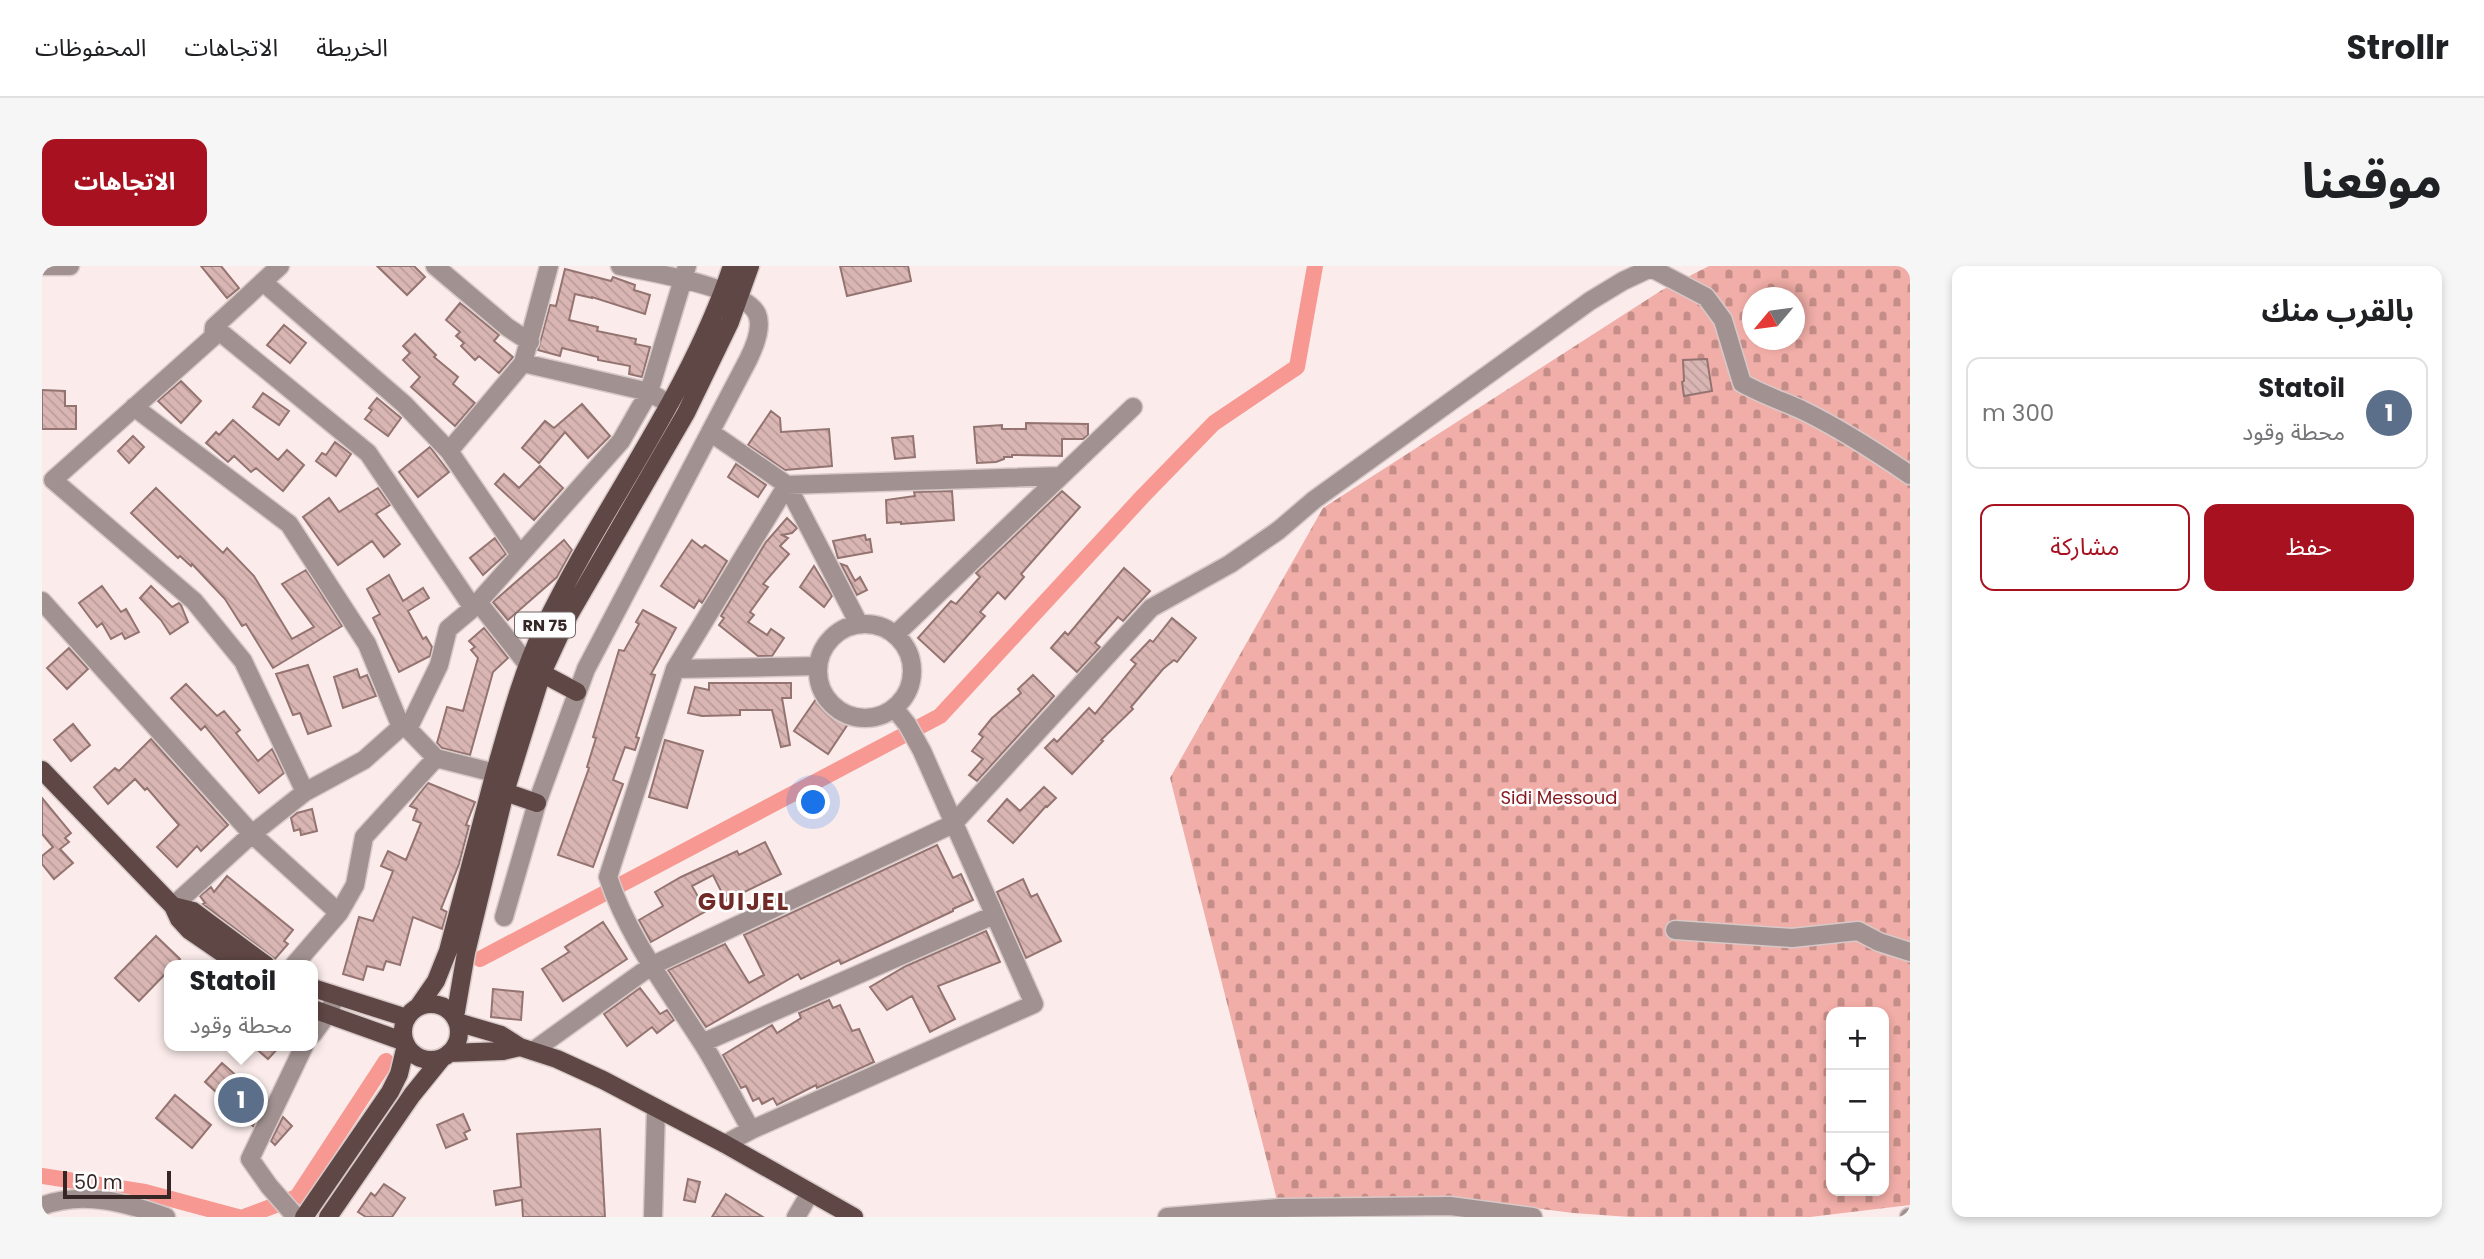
<!DOCTYPE html>
<html lang="ar">
<head>
<meta charset="utf-8">
<style>
	:root { --surface:#fff; --page:#f6f6f6; --text:#202124; --muted:#757577; --line:#e0e0e0; --accent:#a81220 }
	body { margin:0; font-family:Poppins,"Noto Sans Arabic",sans-serif; background:var(--page); color:var(--text); direction:rtl }
	.controls { position:absolute; right:21px; bottom:21px; display:grid; overflow:hidden; border-radius:14px; box-shadow:0 4px 10px #0003 }
	.controls button { width:63px; height:63px; display:grid; place-items:center; padding:0; border:0; border-bottom:2px solid var(--line); background:var(--surface); color:var(--text); font:35px sans-serif }
	.compass { position:absolute; left:1700px; top:21px; width:63px; height:63px; border-radius:50%; background:var(--surface); box-shadow:0 4px 10px #0003; rotate:241deg }
	.scale { position:absolute; left:21px; bottom:18px; width:108px; box-sizing:border-box; padding-left:7px; border:4px solid #342726; border-top:0; font-size:19px; line-height:24px; white-space:nowrap; color:#342726; -webkit-text-stroke:5px #fdfdfd; paint-order:stroke }
	.you { position:absolute; left:772px; top:537px; width:24px; height:24px; margin:-18px; border:5px solid #fff; border-radius:50%; background:#1a73e8; box-shadow:0 0 0 10px #1a73e833 }
	.badge { display:grid; place-items:center; width:46px; height:46px; border-radius:50%; background:var(--accent); color:#fff; font-size:23px; font-weight:700 }
	.pin { position:absolute; translate:-50% -50%; border:4px solid #fff; box-shadow:0 2px 7px #0006 }
	.popup { position:absolute; left:122px; top:694px; width:154px; height:91px; box-sizing:border-box; display:grid; place-content:center; border-radius:14px; background:var(--surface); filter:drop-shadow(0 2px 5px #0005); font-size:23px; white-space:nowrap; color:var(--muted) }
	.popup b { font-size:26px; color:var(--text) }
	.popup::after { content:''; position:absolute; left:50%; top:100%; margin-left:-14px; border:14px solid transparent; border-top-color:var(--surface) }
	.list { margin:0; padding:0; list-style:none }
	h2 { display:flex; justify-content:space-between; align-items:center; height:91px; margin:0; padding:0 28px; font-size:30px }
	h2 small { font-size:23px; font-weight:400; color:var(--muted) }
	.list li { display:grid; grid-template-columns:46px 1fr auto; gap:21px; align-items:center; box-sizing:border-box; height:112px; margin:0 14px 14px; padding:0 14px; border:2px solid var(--line); border-radius:14px }
	.list b { display:block; font-size:26px; white-space:nowrap }
	.list p { margin:0; font-size:23px; white-space:nowrap; color:var(--muted) }
	.list em { font-size:23px; font-style:normal; color:var(--muted) }
	.actions { display:flex; gap:14px; padding:21px 28px }
	.actions a { flex:1; padding:16px 0; border:2px solid var(--accent); border-radius:14px; text-align:center; font-size:24px; color:var(--accent) }
	.actions .main { background:var(--accent); color:#fff }
	.icon { flex:none; width:38px; height:38px; fill:none; stroke:currentColor; stroke-width:2; stroke-linecap:round; stroke-linejoin:round }
	.map { position:relative; flex:none; width:1868px; height:951px; overflow:hidden; direction:ltr; border-radius:14px }
	header { display:flex; align-items:center; gap:42px; box-sizing:border-box; height:98px; padding:0 35px; background:var(--surface); border-bottom:2px solid var(--line) }
	header strong { font-size:33px }
	nav { display:flex; gap:38px; margin-inline-start:auto; font-size:24px }
	.intro { display:flex; align-items:center; justify-content:space-between; box-sizing:border-box; height:168px; padding:0 42px }
	h1 { margin:0; font-size:49px }
	.button { padding:18px 32px; border-radius:14px; background:var(--accent); color:#fff; font-size:24px; font-weight:700 }
	main { display:flex; gap:42px; padding:0 42px }
	aside { flex:1; background:var(--surface); border-radius:14px; box-shadow:0 4px 10px #0003 }
	.map>svg:first-child { display:block }
</style>
</head>
<body>
<header>
<strong>Strollr</strong>
<nav><a>الخريطة</a><a>الاتجاهات</a><a>المحفوظات</a></nav>
</header>
<div class="intro"><h1>موقعنا</h1><a class="button">الاتجاهات</a></div>
<main>
<aside>
<h2>بالقرب منك<small></small></h2>
<ul class="list">
<li><span class="badge" style="background:#5c6f8a">1</span><div><b>Statoil</b><p>محطة وقود</p></div><em>300 m</em></li>
</ul>
<div class="actions"><a class="main">حفظ</a><a>مشاركة</a></div>
</aside>
<div class="map">
<svg width="1868" height="951" viewBox="0 0 1868 951">
	<defs>
		<pattern id="cemetery-stones" width="16" height="16" patternUnits="userSpaceOnUse" patternTransform="scale(1.75)"><rect width="16" height="16" fill="#f1ada7"/><path d="M2 7V4a2 2 0 0 1 4 0v3zM10 15v-3a2 2 0 0 1 4 0v3z" fill="#c48d88"/></pattern>
		<pattern id="building-back-hatch" width="6" height="6" patternUnits="userSpaceOnUse" patternTransform="scale(1.75)"><rect width="6" height="6" fill="#d9b6b3"/><path d="M-1 5l2 2M0 0l6 6M5-1l2 2" fill="none" stroke="#bb9c9a"/></pattern>
	</defs>
	<rect width="100%" height="100%" fill="#fbeceb"/>
	<path fill="url(#cemetery-stones)" fill-rule="evenodd" d="M 1667,0 L 1868,0 L 1868,939 L 1768,951 L 1588,951 L 1531,947 L 1415,932 L 1237,942 L 1128,512 L 1281,242 L 1620,24 ZM 1710,32 L 1752,32 L 1752,74 L 1710,74 ZM 1789,746 L 1842,746 L 1842,925 L 1789,925 Z"/>
	<g fill="none" stroke-linecap="round" stroke-linejoin="round">
		<path stroke="#f79992" stroke-width="16" d="M 438,693 L 898,450 L 1101,230 L 1172,157 L 1255,101 L 1273,0
			M 0,910 L 103,926 L 196,951
			M 202,951 L 255,931 L 344,795"/>
	</g>
	<path fill="url(#building-back-hatch)" stroke="#947471" stroke-width="2" d="M 159,0 L 179,0 L 197,22 L 185,32 Z
		M 335,0 L 372,0 L 383,11 L 365,29 Z
		M 798,0 L 866,0 L 869,15 L 805,30 Z
		M 523,3 L 569,15 L 571,11 L 593,19 L 592,24 L 608,29 L 603,48 L 550,31 L 550,32 L 533,28 L 527,54 L 556,61 L 555,65 L 594,73 L 593,78 L 608,81 L 600,111 L 587,108 L 588,100 L 556,94 L 556,91 L 520,82 L 518,90 L 496,84 L 508,39 L 514,40 Z
		M 418,37 L 457,69 L 452,75 L 471,91 L 457,107 L 437,90 L 433,94 L 419,80 L 422,77 L 414,70 L 418,66 L 404,54 Z
		M 242,59 L 264,77 L 248,97 L 225,79 Z
		M 373,68 L 394,89 L 392,91 L 416,111 L 411,118 L 433,137 L 413,160 L 369,121 L 378,111 L 361,94 L 368,87 L 361,80 Z
		M 1665,93 L 1670,125 L 1642,130 L 1640,116 L 1642,115 L 1641,94 Z
		M 139,115 L 159,135 L 139,157 L 116,135 Z
		M 0,124 L 23,125 L 23,140 L 34,140 L 34,163 L 0,163 Z
		M 221,127 L 247,145 L 237,159 L 211,141 Z
		M 335,132 L 359,152 L 346,170 L 323,153 L 330,144 L 327,142 Z
		M 540,138 L 568,170 L 546,192 L 523,166 L 497,197 L 480,182 L 503,155 L 512,162 Z
		M 729,145 L 738,152 L 739,166 L 787,163 L 790,200 L 743,204 L 706,179 Z
		M 191,154 L 236,194 L 245,184 L 262,199 L 241,225 L 214,202 L 209,206 L 192,190 L 186,196 L 164,177 L 174,166 L 177,169 Z
		M 984,157 L 1046,158 L 1046,169 L 1041,173 L 1020,173 L 1020,190 L 970,189 L 970,191 L 962,191 L 962,193 L 954,196 L 935,197 L 932,161 L 960,159 L 960,163 L 984,163 Z
		M 91,170 L 102,181 L 87,197 L 76,185 Z
		M 871,170 L 873,191 L 853,193 L 850,172 Z
		M 293,176 L 309,188 L 294,210 L 274,195 L 280,187 L 284,189 Z
		M 388,181 L 407,206 L 376,231 L 357,206 Z
		M 694,198 L 724,219 L 716,231 L 686,211 Z
		M 498,200 L 521,222 L 492,254 L 453,218 L 462,208 L 477,222 Z
		M 114,222 L 181,287 L 185,282 L 212,310 L 250,373 L 272,361 L 240,318 L 264,304 L 300,360 L 231,402 L 204,358 L 200,360 L 183,333 L 150,298 L 149,300 L 138,290 L 136,292 L 89,247 Z
		M 336,222 L 348,239 L 334,248 L 358,278 L 342,291 L 330,275 L 296,299 L 261,251 L 287,232 L 297,246 Z
		M 910,225 L 912,254 L 859,258 L 859,256 L 845,257 L 844,234 L 873,230 L 872,226 Z
		M 1020,225 L 1038,241 L 979,308 L 982,311 L 963,333 L 956,326 L 938,346 L 943,350 L 902,396 L 876,372 L 909,335 L 914,338 L 938,311 L 934,307 Z
		M 745,252 L 755,262 L 750,267 L 740,269 L 746,272 L 738,280 L 747,288 L 721,318 L 726,321 L 708,346 L 712,349 L 706,356 L 725,369 L 729,363 L 742,372 L 730,390 L 716,390 L 677,359 L 682,352 L 679,350 L 724,276 Z
		M 823,269 L 824,274 L 828,273 L 830,286 L 796,292 L 791,275 Z
		M 453,272 L 464,288 L 441,309 L 428,292 Z
		M 522,274 L 530,284 L 515,311 L 466,354 L 451,336 Z
		M 650,274 L 660,282 L 663,279 L 685,295 L 660,337 L 657,334 L 652,342 L 619,320 Z
		M 799,298 L 805,300 L 813,315 L 818,311 L 825,324 L 815,329 Z
		M 772,300 L 790,330 L 782,341 L 758,321 Z
		M 1082,302 L 1108,325 L 1081,355 L 1076,351 L 1053,377 L 1058,381 L 1035,406 L 1009,382 L 1023,366 L 1026,369 Z
		M 347,309 L 361,335 L 381,322 L 387,332 L 366,345 L 381,373 L 384,371 L 390,381 L 388,390 L 357,406 L 331,352 L 338,348 L 325,323 Z
		M 60,320 L 79,346 L 84,343 L 97,366 L 83,373 L 80,367 L 69,373 L 60,357 L 55,361 L 37,337 Z
		M 109,320 L 130,341 L 137,337 L 139,339 L 146,356 L 128,368 L 119,354 L 98,332 Z
		M 601,344 L 634,362 L 609,408 L 613,409 L 594,471 L 597,472 L 593,484 L 583,481 L 571,514 L 581,518 L 551,601 L 516,589 L 547,502 L 545,501 L 554,472 L 551,471 L 577,384 L 582,385 L 597,358 L 594,356 Z
		M 1130,352 L 1154,372 L 1135,396 L 1132,394 L 1121,403 L 1089,441 L 1091,443 L 1059,474 L 1061,475 L 1030,508 L 1003,482 L 1012,473 L 1015,476 L 1047,442 L 1053,448 L 1094,398 L 1089,394 L 1108,374 L 1111,376 Z
		M 442,362 L 466,392 L 451,406 L 428,489 L 400,482 L 395,477 L 405,441 L 421,445 L 436,392 L 429,384 L 433,381 L 427,375 Z
		M 27,382 L 46,403 L 25,423 L 5,402 Z
		M 266,399 L 289,460 L 266,468 L 258,447 L 251,449 L 234,408 Z
		M 315,403 L 318,412 L 325,409 L 334,430 L 301,442 L 292,411 Z
		M 991,409 L 1012,430 L 935,515 L 927,509 L 941,493 L 930,485 L 941,471 L 937,468 L 950,452 L 979,427 L 976,423 Z
		M 667,417 L 749,417 L 749,432 L 740,432 L 748,479 L 739,481 L 730,444 L 698,444 L 698,449 L 660,450 L 646,447 L 653,421 L 667,424 Z
		M 144,418 L 175,450 L 182,445 L 198,464 L 194,467 L 216,495 L 230,483 L 242,507 L 217,527 L 163,460 L 159,464 L 129,432 Z
		M 774,433 L 808,455 L 786,488 L 752,465 Z
		M 31,458 L 48,479 L 29,495 L 12,474 Z
		M 109,473 L 186,559 L 159,585 L 155,580 L 135,601 L 115,581 L 137,559 L 105,522 L 103,524 L 93,513 L 66,538 L 52,521 L 73,502 L 77,505 Z
		M 623,474 L 661,485 L 645,542 L 607,531 Z
		M 386,517 L 433,536 L 424,559 L 427,560 L 417,598 L 399,643 L 405,646 L 400,663 L 371,651 L 358,699 L 344,695 L 341,704 L 325,700 L 321,714 L 301,708 L 317,651 L 331,655 L 351,605 L 339,600 L 346,585 L 364,594 L 379,557 L 371,554 L 375,543 L 368,540 Z
		M 1002,521 L 1014,532 L 1005,541 L 1004,540 L 971,577 L 946,555 L 965,533 L 978,545 Z
		M 0,532 L 29,567 L 23,572 L 27,576 L 18,583 L 31,597 L 12,613 L 0,598 L 0,590 L 11,581 L 0,568 Z
		M 270,543 L 275,565 L 259,569 L 258,563 L 252,565 L 249,552 L 255,547 Z
		M 723,576 L 739,608 L 684,635 L 671,609 L 650,620 L 664,645 L 609,676 L 597,654 L 621,640 L 613,626 L 639,611 L 695,585 L 697,589 Z
		M 895,579 L 911,612 L 919,608 L 931,634 L 911,643 L 911,645 L 799,698 L 797,694 L 759,713 L 756,708 L 664,761 L 626,704 L 683,678 L 707,717 L 722,709 L 702,669 Z
		M 185,610 L 251,664 L 242,675 L 246,678 L 233,693 L 161,638 L 163,637 L 158,630 L 169,621 L 172,626 Z
		M 981,613 L 989,631 L 995,628 L 1019,675 L 984,692 L 955,626 Z
		M 561,656 L 585,693 L 521,735 L 500,703 L 527,686 L 523,681 Z
		M 944,665 L 958,696 L 896,720 L 913,753 L 888,766 L 870,730 L 845,744 L 828,721 L 864,700 Z
		M 114,670 L 138,693 L 132,699 L 127,699 L 127,704 L 97,735 L 73,712 Z
		M 598,722 L 618,748 L 625,744 L 632,754 L 615,767 L 610,761 L 585,780 L 562,748 Z
		M 451,723 L 481,726 L 479,754 L 449,751 Z
		M 787,734 L 791,742 L 798,739 L 810,765 L 817,763 L 832,796 L 775,822 L 774,819 L 735,839 L 731,832 L 720,838 L 717,832 L 711,835 L 704,820 L 699,822 L 681,789 L 730,759 L 735,767 L 759,752 L 757,747 Z
		M 211,780 L 238,780 L 226,793 Z
		M 180,797 L 223,835 L 211,860 L 163,816 Z
		M 133,829 L 169,859 L 150,882 L 114,852 Z
		M 421,848 L 428,864 L 422,867 L 425,873 L 404,882 L 395,859 Z
		M 241,851 L 250,860 L 233,879 L 229,875 Z
		M 558,863 L 563,951 L 481,951 L 480,934 L 454,939 L 452,925 L 479,921 L 475,868 Z
		M 646,913 L 658,916 L 653,936 L 642,934 Z
		M 342,918 L 363,932 L 350,951 L 324,951 L 316,946 L 329,927 L 333,930 Z
		M 684,928 L 721,951 L 670,951 Z"/>
	<g fill="none" stroke-linecap="round" stroke-linejoin="round">
		<defs>
			<path id="minor" d="M 0,0 L 28,0
				M 238,0 L 172,61 L 171,71 L 11,214 L 152,335 L 201,395 L 263,526
				M 393,0 L 465,61 L 488,76
				M 1609,2 L 1664,31 L 1681,54 L 1700,117 C 1719,128 1740,135 1760,144 C 1797,162 1833,185 1868,209
				M 221,16 L 362,138 L 407,185 L 478,289
				M 481,97 L 607,126 L 627,138
				M 92,141 L 247,258 L 325,378 L 359,461
				M 668,166 L 745,219 L 817,358
				M 407,185 L 481,97 L 507,0
				M 0,335 L 210,568 L 297,647 L 252,699
				M 436,336 L 486,399
				M 431,342 L 579,175 L 607,126 L 645,0
				M776 405a47 47 0 1 1 94 0a47 47 0 1 1-94 0Z
				M 854,368 L 1091,141
				M 633,403 L 776,400
				M 394,492 L 453,507
				M 131,640 L 210,568 L 263,526 L 322,494 L 359,461 L 366,463 L 397,399 L 406,363 L 431,342 L 326,187 L 172,61
				M 297,647 L 313,619 L 322,571 L 394,492 L 366,463
				M 462,651 L 495,537 L 544,403 L 706,94 C 712,82 721,62 715,48 C 703,21 607,6 578,0
				M 1633,664 L 1750,672 L 1816,665 L 1837,676 L 1868,686
				M 271,768 L 285,749 L 294,730
				M 660,777 L 952,649
				M 491,785 L 609,700 L 911,558 L 1109,342 L 1188,298 L 1237,264 L 1272,234 L 1548,35 L 1581,15 L 1613,0
				M 709,864 C 692,834 677,803 659,775 C 625,722 586,671 566,611 L 633,403 L 745,219 L 1018,210
				M 683,878 L 709,864 L 992,738 L 880,485 L 865,458 L 853,443
				M 0,940 C 41,924 85,937 124,951
				M 254,951 L 227,920 L 208,893 L 262,780
				M 611,951 L 614,842
				M 754,951 L 768,927
				M 1125,951 L 1237,942 L 1408,940 L 1491,951
				M 1867,951 L 1868,951"/>
			<path id="major" d="M 492,403 L 535,426
				M 0,504 L 131,640 L 137,653 L 147,664 L 198,699
				M 463,526 L 495,537
				M 131,640 L 151,645 L 224,699
				M 271,722 L 365,752
				M361 766a28 28 0 1 1 56 0a28 28 0 1 1-56 0Z
				M 376,741 L 394,715 L 406,685 C 422,625 437,566 453,506 C 467,457 480,407 502,361 C 561,239 647,129 690,0
				M 271,743 L 363,776
				M 413,751 L 424,687 L 463,526 L 500,407 L 527,349 L 644,147 L 688,56 L 708,0
				M 415,756 L 459,769 L 478,781 L 515,793 L 561,814 L 683,878 L 812,951
				M 407,787 L 461,785 L 478,781
				M 262,951 L 348,826 L 357,808 L 364,779
				M 286,951 L 370,829 L 400,792"/>
		</defs>
		<use href="#minor" stroke="#d7c9c8" stroke-width="21"/>
		<use href="#major" stroke="#d7c9c8" stroke-width="21"/>
		<use href="#minor" stroke="#a19291" stroke-width="18"/>
		<use href="#major" stroke="#5f4745" stroke-width="18"/>
	</g>
	<g text-anchor="middle" dominant-baseline="central" stroke-width="5" stroke-linejoin="round" paint-order="stroke">
		<rect fill="#fdfdfd" stroke="#706766" stroke-width="2" x="473" y="346.5" width="60" height="25" rx="5"/>
		<g font-size="16" font-weight="bold" fill="#342726">
			<text x="503" y="359">RN 75</text>
		</g>
		<g font-size="18" fill="#86181e" stroke="#fdfdfd">
			<text x="1517" y="531">Sidi Messoud</text>
		</g>
		<g font-size="24" font-weight="bold" letter-spacing="2" fill="#702a28" stroke="#fdfdfd">
			<text x="702" y="635">GUIJEL</text>
		</g>
	</g>
</svg>
<div class="controls">
<button>+</button>
<button>−</button>
<button><svg class="icon" aria-label="locate" viewBox="0 0 24 24"><circle cx="12" cy="12" r="6"/><path d="M12 2v4M12 18v4M2 12h4M18 12h4"/></svg></button>
</div>
<svg class="compass" viewBox="-18 -18 36 36"><path d="M0-13l5 13h-10z" fill="#e53935"/><path d="M0 13l5-13h-10z" fill="#757577"/></svg>
<div class="scale">50 m</div>
<div class="you"></div>
<div class="pin badge" style="left:199px;top:834px;background:#5c6f8a">1</div>
<div class="popup"><b>Statoil</b>محطة وقود</div>
</div>
</main>
</body>
</html>
